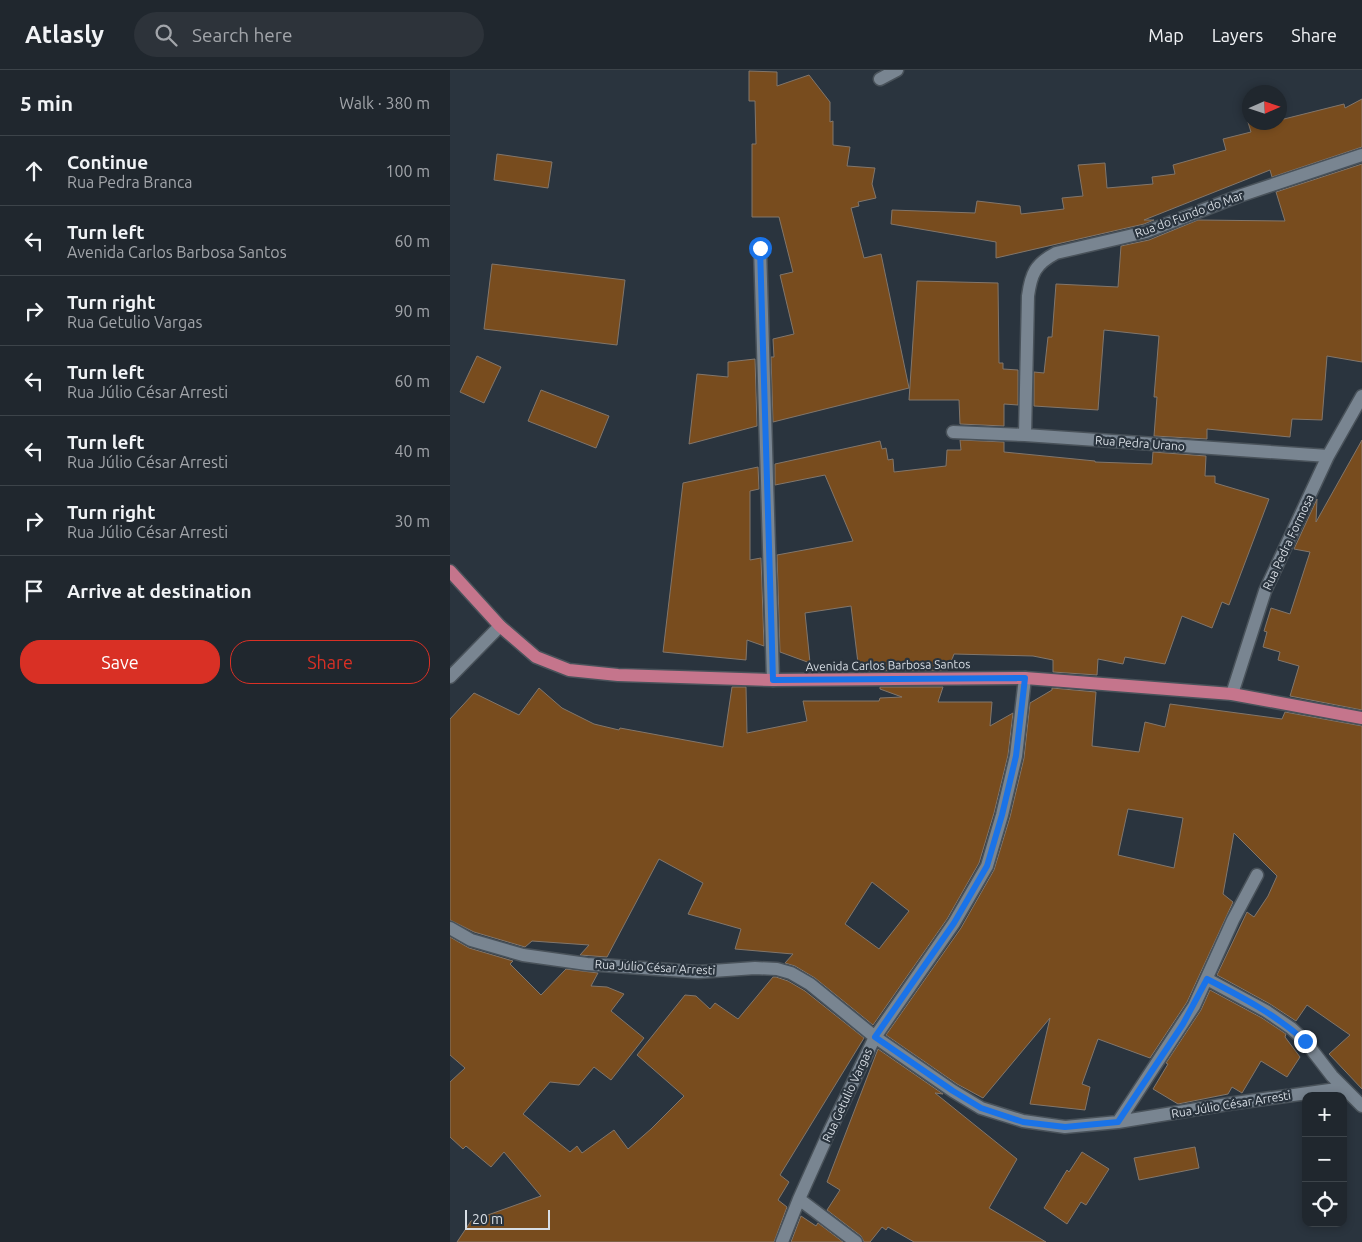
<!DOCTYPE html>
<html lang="en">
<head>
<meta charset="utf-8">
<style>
	:root { --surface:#20272e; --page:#2d333a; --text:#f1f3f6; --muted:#a2a5aa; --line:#3d444a; --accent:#d93025 }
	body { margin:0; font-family:Ubuntu,sans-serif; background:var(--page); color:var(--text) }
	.controls { position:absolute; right:15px; bottom:15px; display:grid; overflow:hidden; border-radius:10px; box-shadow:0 2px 8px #0003 }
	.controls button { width:45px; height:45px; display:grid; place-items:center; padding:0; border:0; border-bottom:1px solid var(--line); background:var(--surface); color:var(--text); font:25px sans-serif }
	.compass { position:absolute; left:792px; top:15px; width:45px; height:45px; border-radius:50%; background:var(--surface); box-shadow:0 2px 8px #0003; rotate:87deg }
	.scale { position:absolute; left:15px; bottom:12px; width:85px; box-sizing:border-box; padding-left:5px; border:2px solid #d8dee5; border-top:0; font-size:14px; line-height:18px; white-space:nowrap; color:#d8dee5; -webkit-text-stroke:4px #2a343e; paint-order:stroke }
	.stop { position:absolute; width:15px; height:15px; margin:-11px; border:4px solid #1a73e8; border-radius:50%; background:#fff }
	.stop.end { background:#1a73e8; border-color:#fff; box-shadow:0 1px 5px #0008 }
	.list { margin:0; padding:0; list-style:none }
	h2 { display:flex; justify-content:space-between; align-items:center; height:65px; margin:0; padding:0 20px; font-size:21px }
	h2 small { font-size:16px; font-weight:400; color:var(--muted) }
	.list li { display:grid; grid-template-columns:32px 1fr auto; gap:15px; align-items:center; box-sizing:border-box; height:70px; padding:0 20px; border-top:1px solid var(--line) }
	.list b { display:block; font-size:19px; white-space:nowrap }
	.list p { margin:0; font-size:16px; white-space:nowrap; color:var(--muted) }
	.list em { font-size:16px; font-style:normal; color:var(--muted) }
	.actions { display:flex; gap:10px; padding:15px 20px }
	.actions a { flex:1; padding:11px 0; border:1px solid var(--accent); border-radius:20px; text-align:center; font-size:18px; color:var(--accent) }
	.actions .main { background:var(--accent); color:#fff }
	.icon { flex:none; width:28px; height:28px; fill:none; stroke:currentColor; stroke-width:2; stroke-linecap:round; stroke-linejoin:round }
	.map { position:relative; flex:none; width:912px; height:1172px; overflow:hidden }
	header { display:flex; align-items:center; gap:30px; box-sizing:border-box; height:70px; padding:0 25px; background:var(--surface); border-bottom:1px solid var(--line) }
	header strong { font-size:24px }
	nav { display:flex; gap:28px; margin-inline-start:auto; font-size:18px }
	.search { width:350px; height:45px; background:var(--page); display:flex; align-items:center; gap:12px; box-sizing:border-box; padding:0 18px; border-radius:28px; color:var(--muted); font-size:19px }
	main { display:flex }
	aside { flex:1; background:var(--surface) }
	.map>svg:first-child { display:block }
</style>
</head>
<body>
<header>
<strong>Atlasly</strong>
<div class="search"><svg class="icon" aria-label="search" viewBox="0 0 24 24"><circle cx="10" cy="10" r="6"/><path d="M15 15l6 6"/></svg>Search here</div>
<nav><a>Map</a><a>Layers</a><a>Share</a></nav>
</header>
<main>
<aside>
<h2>5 min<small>Walk · 380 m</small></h2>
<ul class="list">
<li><svg class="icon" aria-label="ahead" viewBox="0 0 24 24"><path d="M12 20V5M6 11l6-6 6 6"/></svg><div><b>Continue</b><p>Rua Pedra Branca</p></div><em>100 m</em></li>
<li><svg class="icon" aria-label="left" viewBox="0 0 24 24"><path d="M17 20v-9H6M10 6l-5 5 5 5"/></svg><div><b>Turn left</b><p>Avenida Carlos Barbosa Santos</p></div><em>60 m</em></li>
<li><svg class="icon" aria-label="right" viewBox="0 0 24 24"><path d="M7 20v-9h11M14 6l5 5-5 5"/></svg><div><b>Turn right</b><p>Rua Getulio Vargas</p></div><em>90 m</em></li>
<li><svg class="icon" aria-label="left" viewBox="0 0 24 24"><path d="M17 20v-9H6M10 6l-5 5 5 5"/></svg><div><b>Turn left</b><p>Rua Júlio César Arresti</p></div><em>60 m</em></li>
<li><svg class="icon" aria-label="left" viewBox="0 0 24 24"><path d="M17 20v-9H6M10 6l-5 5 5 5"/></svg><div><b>Turn left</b><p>Rua Júlio César Arresti</p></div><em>40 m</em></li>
<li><svg class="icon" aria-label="right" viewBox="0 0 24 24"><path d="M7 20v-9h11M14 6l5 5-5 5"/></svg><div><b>Turn right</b><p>Rua Júlio César Arresti</p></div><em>30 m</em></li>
<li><svg class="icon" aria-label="arrive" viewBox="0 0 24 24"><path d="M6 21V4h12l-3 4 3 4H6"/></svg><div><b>Arrive at destination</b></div></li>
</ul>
<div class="actions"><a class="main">Save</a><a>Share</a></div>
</aside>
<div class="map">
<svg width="912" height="1172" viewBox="0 0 912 1172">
	<rect width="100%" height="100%" fill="#2a343e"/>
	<path fill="#784c1e" stroke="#82766b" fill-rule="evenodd" d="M 299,1 L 327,2 L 327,16 L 359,5 L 380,32 L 380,52 L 383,51 L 383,75 L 400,77 L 397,96 L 425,98 L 422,114 L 426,128 L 408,132 L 409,136 L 401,138 L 414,188 L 431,184 L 459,318 L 323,352 L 321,287 L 324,287 L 323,269 L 344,264 L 330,205 L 343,202 L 329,147 L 302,147 L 302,74 L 306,74 L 305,31 L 299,31 Z
		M 912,29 L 912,77 L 822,107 L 820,100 L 694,150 L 704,150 L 694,154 L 546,188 L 546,172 L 441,154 L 442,140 L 525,143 L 527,131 L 570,136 L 571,144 L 614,139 L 612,128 L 633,126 L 628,95 L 655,93 L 657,118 L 703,114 L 702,107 L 725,104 L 723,95 L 776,80 L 773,69 L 801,62 L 798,52 L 830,52 L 830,50 L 894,34 L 895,38 Z
		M 47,84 L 102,92 L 98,118 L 44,110 Z
		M 912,94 L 912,292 L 877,286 L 872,350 L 842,349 L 840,367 L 757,359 L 757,369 L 704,366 L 707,327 L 704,327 L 709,266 L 654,260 L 648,340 L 584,336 L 584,302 L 594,303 L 598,267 L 602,267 L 606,214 L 668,217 L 671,176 L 699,170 L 748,150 L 835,151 L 826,122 Z
		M 42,194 L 175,210 L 167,275 L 34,259 Z
		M 467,211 L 548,213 L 549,293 L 553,293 L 553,299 L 568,300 L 568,335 L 554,334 L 554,356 L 510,354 L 509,330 L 459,330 Z
		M 27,286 L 51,297 L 34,333 L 10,322 Z
		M 305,289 L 307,356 L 239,374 L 247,304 L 278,307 L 278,292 Z
		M 91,320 L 159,346 L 146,378 L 78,351 Z
		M 510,370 L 554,372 L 554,382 L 645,391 L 645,392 L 702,394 L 703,382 L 756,386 L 755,406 L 765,406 L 765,413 L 819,429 L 779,535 L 772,532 L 762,558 L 732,546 L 715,594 L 675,587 L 673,594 L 648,589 L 647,605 L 603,602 L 603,590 L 583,586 L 504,584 L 498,600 L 409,601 L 401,536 L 355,543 L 360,593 L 330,582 L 327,485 L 403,471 L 375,405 L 325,415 L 325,394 L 430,371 L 432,379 L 436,378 L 438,390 L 443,389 L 444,402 L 496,396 L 497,380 L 511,380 Z
		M 912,370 L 912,640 L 840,626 L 849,596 L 828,590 L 830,582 L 813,577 L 817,562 L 814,561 L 821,538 L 840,544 L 860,482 L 844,479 L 867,429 L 866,452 Z
		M 308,397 L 309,419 L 300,421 L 300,490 L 311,488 L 314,576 L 297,570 L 296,590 L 213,582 L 233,413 Z
		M 282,617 L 296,617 L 297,663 L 357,651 L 353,631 L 429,631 L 430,628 L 452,627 L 430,619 L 430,617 L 493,617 L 488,632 L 542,632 L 540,656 L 563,643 L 558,685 L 544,743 L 529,793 L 497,849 L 423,955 L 365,908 L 345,896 L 335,893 L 343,884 L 285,879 L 291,859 L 238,844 L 253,813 L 209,789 L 157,887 L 130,885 L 139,875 L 82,871 L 75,877 L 24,862 L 0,850 L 0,649 L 24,623 L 69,645 L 89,618 L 112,638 L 144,654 L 169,660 L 170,658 L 273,677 ZM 422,812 L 459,841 L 429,879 L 395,854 Z
		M 602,618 L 646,622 L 642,676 L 689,682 L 695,652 L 715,657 L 720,634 L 832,649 L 835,642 L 912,656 L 912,1019 L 879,984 L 900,965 L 857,935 L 846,951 L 820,934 L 767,905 L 797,842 L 804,847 L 818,826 L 827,806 L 784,763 L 773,824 L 783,832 L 737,932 L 700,988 L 648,969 L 632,1014 L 640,1017 L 635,1040 L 580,1034 L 600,948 L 533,1028 L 507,1014 L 436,965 L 511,858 L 544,800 L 560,747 L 574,688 L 580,633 L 602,620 ZM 678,739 L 733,748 L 724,798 L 668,785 Z
		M 0,867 L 19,878 L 63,891 L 60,894 L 91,925 L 116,899 L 148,903 L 141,916 L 157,917 L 174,924 L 161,941 L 194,968 L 161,1010 L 144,997 L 129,1015 L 100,1012 L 73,1044 L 120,1082 L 127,1076 L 132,1083 L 164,1060 L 178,1079 L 201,1059 L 234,1026 L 187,985 L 235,925 L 246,926 L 260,939 L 265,933 L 288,949 L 323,907 L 326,907 L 338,911 L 355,921 L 414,968 L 330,1105 L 339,1112 L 328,1130 L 337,1137 L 324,1172 L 7,1172 L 21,1151 L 91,1126 L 54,1082 L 41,1097 L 16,1076 L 13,1079 L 0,1067 L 0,1012 L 15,998 L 0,985 Z
		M 760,920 L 812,948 L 836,964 L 835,967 L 850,987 L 837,1007 L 811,991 L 792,1023 L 782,1017 L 778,1024 L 728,1034 L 703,1019 L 718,994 L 716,993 L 751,940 Z
		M 428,979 L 493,1024 L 485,1023 L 567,1089 L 539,1138 L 596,1172 L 464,1172 L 438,1157 L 436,1160 L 432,1157 L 420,1172 L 414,1172 L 411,1166 L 377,1140 L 390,1120 L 377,1112 Z
		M 745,1077 L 749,1098 L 689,1110 L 684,1088 Z
		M 632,1082 L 659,1099 L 636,1135 L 631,1132 L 617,1154 L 594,1138 L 617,1100 L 619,1102 Z
		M 351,1146 L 366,1156 L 368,1153 L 393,1172 L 341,1172 Z"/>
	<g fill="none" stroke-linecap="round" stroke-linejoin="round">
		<defs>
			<path id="minor" d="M 430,9 L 447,0
				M 310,178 L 323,610
				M 503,362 L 575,365 L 878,386
				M 575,365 L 578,226 C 581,204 585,194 606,183 L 696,162 L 789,126 L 912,85
				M 0,607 L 50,556
				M 782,624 L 815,521 L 878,386 L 912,326
				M 0,858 L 21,870 L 73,885 L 137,894 L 248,902 L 305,898 L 327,899 L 341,903 L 360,914 L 425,967 L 503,1021 L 531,1038 L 573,1051 L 615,1057 L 668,1052 L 778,1034 L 894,1018 L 912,1036
				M 757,909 L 816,941 L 841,958 L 855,971 L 882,1006 L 894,1018
				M 668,1052 L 744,936 L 783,850 L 807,805
				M 349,1129 L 406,1172
				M 332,1172 L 349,1129 L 380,1060 L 425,967 L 504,853 L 537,796 L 552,745 L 566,686 L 575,608"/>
			<path id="major" d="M 0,501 L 50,556 L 86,587 L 119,600 L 168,605 L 323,610 L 575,608 L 782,624 L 912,648"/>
		</defs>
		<use href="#minor" stroke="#49525a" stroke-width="15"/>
		<use href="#major" stroke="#49525a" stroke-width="15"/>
		<use href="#minor" stroke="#798591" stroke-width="12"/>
		<use href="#major" stroke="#c5758c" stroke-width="12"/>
	</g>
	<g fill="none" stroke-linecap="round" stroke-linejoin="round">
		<path stroke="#1a73e8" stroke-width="6" d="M 310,178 L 323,610 L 575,608 L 566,686 L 552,745 L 537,796 L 504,853 L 425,967 L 503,1021 L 531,1038 L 573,1052 L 615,1057 L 668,1052 L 733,954 L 757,909 C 792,927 826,945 855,971"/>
	</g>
	<g text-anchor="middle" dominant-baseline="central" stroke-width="4.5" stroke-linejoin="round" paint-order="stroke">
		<g font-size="12" fill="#d8dee5" stroke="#2a343e">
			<text transform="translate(739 144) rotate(-20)">Rua do Fundo do Mar</text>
			<text transform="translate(690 373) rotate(4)">Rua Pedra Urano</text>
			<text transform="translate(838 472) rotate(-65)">Rua Pedra Formosa</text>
			<text transform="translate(438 595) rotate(-1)">Avenida Carlos Barbosa Santos</text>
			<text transform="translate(205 897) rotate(3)">Rua Júlio César Arresti</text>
			<text transform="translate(397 1025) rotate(-65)">Rua Getulio Vargas</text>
			<text transform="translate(781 1034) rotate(-9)">Rua Júlio César Arresti</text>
		</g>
	</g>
</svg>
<div class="controls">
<button>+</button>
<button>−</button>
<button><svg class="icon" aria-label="locate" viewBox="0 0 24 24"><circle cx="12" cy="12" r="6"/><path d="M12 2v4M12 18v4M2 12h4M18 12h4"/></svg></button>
</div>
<svg class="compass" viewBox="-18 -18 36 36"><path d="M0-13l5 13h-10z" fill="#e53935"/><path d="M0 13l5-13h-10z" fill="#a2a5aa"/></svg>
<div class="scale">20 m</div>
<div class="stop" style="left:310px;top:178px"></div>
<div class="stop end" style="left:855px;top:971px"></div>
</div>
</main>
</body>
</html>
